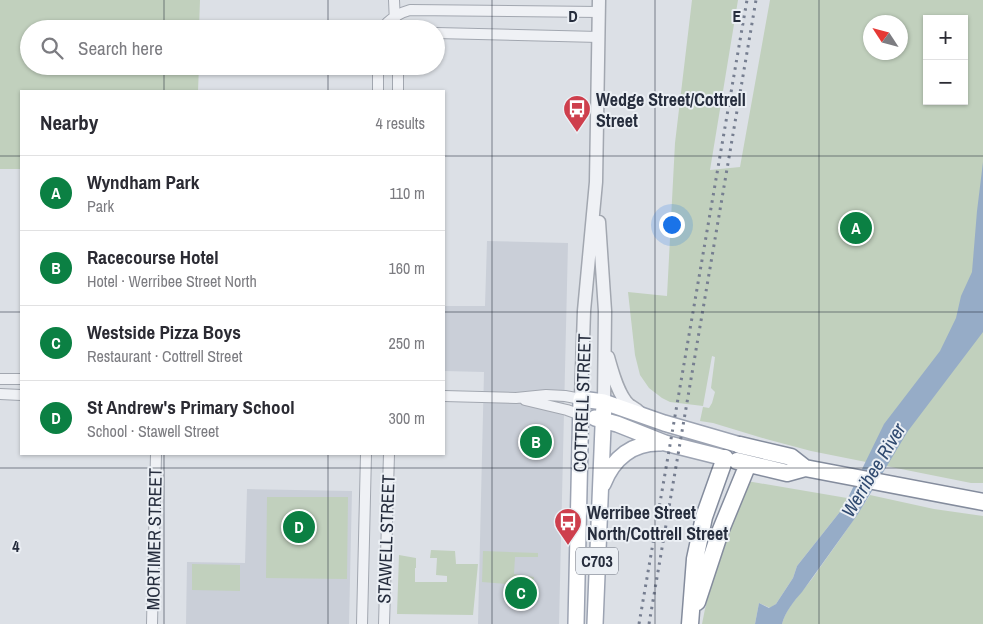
<!DOCTYPE html>
<html lang="en">
<head>
<meta charset="utf-8">
<style>
	:root { --surface:#fff; --page:#f2f2f3; --text:#2b2b33; --muted:#7c7c81; --line:#e1e1e2; --accent:#0b8043 }
	body { margin:0; font-family:"Archivo Narrow",sans-serif; background:var(--page); color:var(--text) }
	.controls { position:absolute; right:15px; top:15px; display:grid; overflow:hidden; border-radius:0px; box-shadow:0 1px 4px #0004 }
	.controls button { width:45px; height:45px; display:grid; place-items:center; padding:0; border:0; border-bottom:1px solid var(--line); background:var(--surface); color:var(--text); font:25px sans-serif }
	.compass { position:absolute; left:863px; top:15px; width:45px; height:45px; border-radius:50%; background:var(--surface); box-shadow:0 1px 4px #0004; rotate:306deg }
	.you { position:absolute; left:671px; top:224px; width:18px; height:18px; margin:-12px; border:4px solid #fff; border-radius:50%; background:#1a73e8; box-shadow:0 0 0 8px #1a73e833 }
	.badge { display:grid; place-items:center; width:32px; height:32px; border-radius:50%; background:var(--accent); color:#fff; font-size:16px; font-weight:700 }
	.pin { position:absolute; translate:-50% -50%; border:2px solid #fff; box-shadow:0 1px 5px #0006 }
	.list { margin:0; padding:0; list-style:none }
	h2 { display:flex; justify-content:space-between; align-items:center; height:65px; margin:0; padding:0 20px; font-size:21px }
	h2 small { font-size:16px; font-weight:400; color:var(--muted) }
	.list li { display:grid; grid-template-columns:32px 1fr auto; gap:15px; align-items:center; box-sizing:border-box; height:75px; padding:0 20px; border-top:1px solid var(--line) }
	.list b { display:block; font-size:19px; white-space:nowrap }
	.list p { margin:0; font-size:16px; white-space:nowrap; color:var(--muted) }
	.list em { font-size:16px; font-style:normal; color:var(--muted) }
	.icon { flex:none; width:28px; height:28px; fill:none; stroke:currentColor; stroke-width:2; stroke-linecap:round; stroke-linejoin:round }
	.map { position:relative; flex:none; width:983px; height:624px; overflow:hidden }
	.search { position:absolute; background:var(--surface); box-shadow:0 1px 4px #0004; left:20px; top:20px; width:425px; height:55px; display:flex; align-items:center; gap:12px; box-sizing:border-box; padding:0 18px; border-radius:28px; color:var(--muted); font-size:19px }
	.panel { position:absolute; background:var(--surface); box-shadow:0 1px 4px #0004; left:20px; top:90px; width:425px; height:365px; border-radius:0px }
	.map>svg:first-child { display:block }
</style>
</head>
<body>
<div class="map">
<svg width="983" height="624" viewBox="0 0 983 624">
	<rect width="100%" height="100%" fill="#dce0e6"/>
	<path fill="#cacfd8" d="M 487,241 L 568,243 L 559,624 L 478,624 L 484,372 L 444,371 L 444,306 L 485,306 Z
		M 247,489 L 352,491 L 349,624 L 186,624 L 187,562 L 245,563 Z"/>
	<path fill="#c1d0bd" fill-rule="evenodd" d="M 0,0 L 200,0 L 199,29 L 29,29 L 29,66 L 199,66 L 198,91 L 21,91 L 21,169 L 0,169 Z
		M 692,0 L 738,0 L 710,170 L 740,167 L 770,0 L 983,0 L 983,483 L 971,483 L 811,451 L 766,439 L 713,423 L 700,421 L 703,407 L 709,408 L 712,403 L 715,392 L 711,388 L 715,357 L 712,356 L 703,406 L 670,402 L 662,398 L 649,388 L 640,375 L 635,355 L 628,292 L 667,296 L 675,143 ZM 927,19 L 964,19 L 964,101 L 927,101 ZM 870,22 L 900,22 L 900,52 L 870,52 Z
		M 747,481 L 847,498 L 843,508 L 797,566 L 793,578 L 776,604 L 770,608 L 759,603 L 755,624 L 702,624 C 711,575 729,528 747,481 Z
		M 870,495 L 934,509 L 983,516 L 983,624 L 782,624 C 786,607 804,590 814,576 C 833,549 852,523 870,495 Z
		M 267,497 L 348,497 L 347,579 L 266,578 Z
		M 431,550 L 455,551 L 456,564 L 478,564 L 473,615 L 397,614 L 399,555 L 416,558 L 416,568 L 415,568 L 415,582 L 447,582 L 447,576 L 436,575 L 437,558 L 430,558 Z
		M 483,551 L 538,553 L 538,557 L 515,557 L 514,574 L 534,577 L 532,586 L 482,582 Z
		M 192,564 L 240,565 L 240,591 L 192,590 Z"/>
	<path fill="#96acc7" d="M 983,162 L 983,332 L 908,431 L 858,514 L 802,592 C 794,601 785,612 782,624 L 755,624 L 759,603 L 769,608 L 776,604 L 793,578 L 797,566 L 843,508 L 884,424 L 940,351 L 956,318 L 961,296 L 972,272 L 977,211 Z"/>
	<g fill="none" stroke-linecap="round" stroke-linejoin="round">
		<defs>
			<path id="minor" d="M 394,0 L 395,23 L 398,29
				M 382,29 C 389,19 398,13 410,10 L 599,12
				M 436,33 L 599,37
				M 378,91 L 378,66
				M 398,91 L 398,66
				M 0,379 L 21,379
				M 0,394 L 21,395
				M 444,396 L 516,398 L 546,395 L 565,396 L 581,399
				M 525,400 L 567,410 L 581,415
				M 152,624 L 156,454
				M 362,624 L 366,454
				M 384,624 L 389,454"/>
			<path id="tertiary" d="M 599,222 L 605,311 L 604,402
				M 608,357 C 612,371 618,395 629,405 C 632,407 636,409 639,412
				M 581,399 L 584,311 L 596,182 L 599,0"/>
			<path id="primary" d="M 595,418 L 617,424 L 665,443 L 725,458
				M 603,484 C 613,458 633,442 661,443
				M 576,624 L 581,399 L 604,402 L 664,423 L 740,445
				M 595,624 L 604,402"/>
			<path id="trunk" d="M 740,445 L 791,457 L 805,468 L 983,502
				M 737,461 L 787,473 L 805,468
				M 697,602 L 720,532 L 748,464
				M 690,624 L 695,559 L 704,517 L 725,458"/>
		</defs>
		<use href="#minor" stroke="#a2a7b0" stroke-width="12"/>
		<use href="#tertiary" stroke="#a2a7b0" stroke-width="15"/>
		<use href="#primary" stroke="#9ca3b2" stroke-width="18"/>
		<use href="#trunk" stroke="#848c9d" stroke-width="19"/>
		<use href="#minor" stroke="#eff1f5" stroke-width="10"/>
		<use href="#tertiary" stroke="#eff1f5" stroke-width="12"/>
		<use href="#primary" stroke="#fff" stroke-width="15"/>
		<use href="#trunk" stroke="#fff" stroke-width="16"/>
		<path stroke="#767e90" stroke-width="3" stroke-dasharray="2.5 5" stroke-linecap="butt" d="M 639,624 L 747,0
			M 649,624 L 756,0"/>
	</g>
	<path fill="none" stroke="#262d3d" stroke-width="1" stroke-opacity="0.55" d="M 164,0 L 164,29M 328,0 L 328,29M 492,0 L 492,624M 655,0 L 655,624M 819,0 L 819,624M 164,66 L 164,91M 328,66 L 328,91M 0,156 L 21,156M 444,156 L 983,156M 0,312 L 21,312M 444,312 L 983,312M 164,454 L 164,624M 328,454 L 328,624M 0,468 L 983,468"/>
	<defs>
		<symbol id="bus-pin" viewBox="-11 -11 22 30"><path d="M0 17L-7.5 6A9.5 9.5 0 1 1 7.5 6Z" fill="#ce3f4d" stroke="#ebeff4"/><path d="M-5-6H5V4H4V6H2V4H-2V6H-4V4H-5ZM-3.5-4V0h7V-4ZM-3.5 1.2v1.5H-2V1.2ZM2 1.2v1.5H3.5V1.2Z" fill="#fff"/></symbol>
	</defs>
	<g fill-rule="evenodd">
		<use href="#bus-pin" x="561" y="93" width="32" height="43"/>
		<use href="#bus-pin" x="552" y="506" width="32" height="43"/>
	</g>
	<g text-anchor="middle" dominant-baseline="central" stroke-width="4" stroke-linejoin="round" paint-order="stroke">
		<rect fill="#ebeff4" stroke="#616774" stroke-width="1" x="576" y="547.5" width="42" height="27" rx="4"/>
		<g font-size="16" font-weight="bold" fill="#262d3d">
			<text x="597" y="561">C703</text>
		</g>
		<g font-size="18" font-weight="bold" fill="#262d3d" stroke="#ebeff4" text-anchor="start">
			<text x="596" y="99">Wedge Street/Cottrell<tspan x="596" dy="21">Street</tspan></text>
			<text x="587" y="512">Werribee Street<tspan x="587" dy="21">North/Cottrell Street</tspan></text>
		</g>
		<g font-size="18" fill="#262d3d" stroke="#ebeff4">
			<text transform="translate(582 403) rotate(-88)">COTTRELL STREET</text>
			<text transform="translate(154 539) rotate(-89)">MORTIMER STREET</text>
			<text transform="translate(386 539) rotate(-88)">STAWELL STREET</text>
		</g>
		<g font-size="19" font-style="italic" fill="#304a70" stroke="#ebeff4">
			<text transform="translate(873 470) rotate(-59)">Werribee River</text>
		</g>
	</g>
	<g font-size="16" text-anchor="middle" font-weight="bold" fill="#262d3d" stroke="#ebeff4" stroke-width="4" stroke-linejoin="round" paint-order="stroke">
		<text x="573" y="22">D</text>
		<text x="737" y="22">E</text>
		<text x="16" y="552">4</text>
	</g>
</svg>
<div class="controls">
<button>+</button>
<button>−</button>
</div>
<svg class="compass" viewBox="-18 -18 36 36"><path d="M0-13l5 13h-10z" fill="#e53935"/><path d="M0 13l5-13h-10z" fill="#7c7c81"/></svg>
<div class="you"></div>
<div class="pin badge" style="left:856px;top:228px">A</div>
<div class="pin badge" style="left:536px;top:442px">B</div>
<div class="pin badge" style="left:521px;top:593px">C</div>
<div class="pin badge" style="left:299px;top:527px">D</div>
<div class="search"><svg class="icon" aria-label="search" viewBox="0 0 24 24"><circle cx="10" cy="10" r="6"/><path d="M15 15l6 6"/></svg>Search here</div>
<section class="panel">
<h2>Nearby<small>4 results</small></h2>
<ul class="list">
<li><span class="badge">A</span><div><b>Wyndham Park</b><p>Park</p></div><em>110 m</em></li>
<li><span class="badge">B</span><div><b>Racecourse Hotel</b><p>Hotel · Werribee Street North</p></div><em>160 m</em></li>
<li><span class="badge">C</span><div><b>Westside Pizza Boys</b><p>Restaurant · Cottrell Street</p></div><em>250 m</em></li>
<li><span class="badge">D</span><div><b>St Andrew's Primary School</b><p>School · Stawell Street</p></div><em>300 m</em></li>
</ul>
</section>
</div>
</body>
</html>
